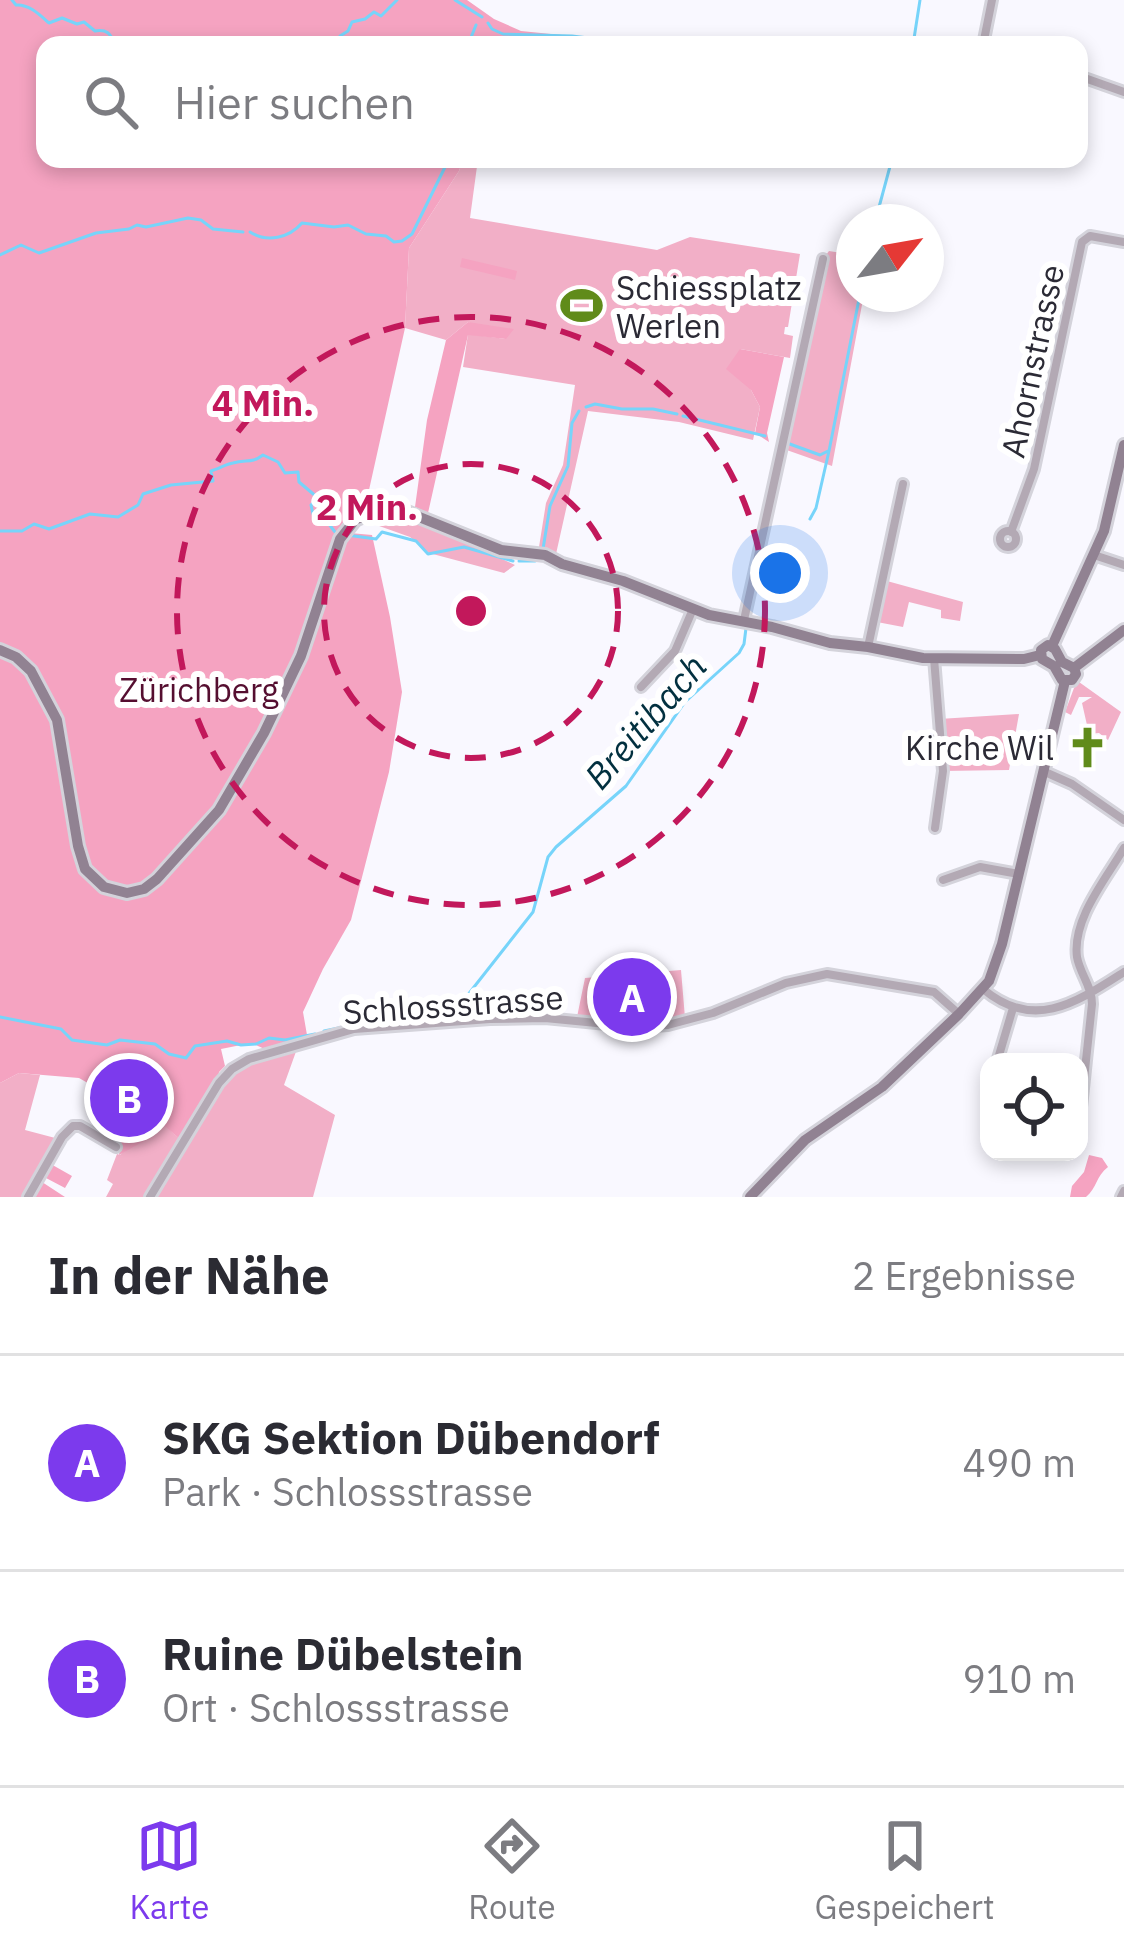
<!DOCTYPE html>
<html lang="de">
<head>
<meta charset="utf-8">
<style>
	:root { --surface:#fff; --page:#f2f2f3; --text:#2b2b33; --muted:#7c7c81; --line:#e1e1e2; --accent:#7c3aed }
	body { margin:0; font-family:"IBM Plex Sans",sans-serif; background:var(--page); color:var(--text) }
	.controls { position:absolute; right:36px; bottom:36px; display:grid; overflow:hidden; border-radius:24px; box-shadow:0 6px 18px #0003 }
	.controls button { width:108px; height:108px; display:grid; place-items:center; padding:0; border:0; border-bottom:3px solid var(--line); background:var(--surface); color:var(--text); font:60px sans-serif }
	.compass { position:absolute; left:836px; top:204px; width:108px; height:108px; border-radius:50%; background:var(--surface); box-shadow:0 6px 18px #0003; rotate:59deg }
	.you { position:absolute; left:780px; top:573px; width:42px; height:42px; margin:-30px; border:9px solid #fff; border-radius:50%; background:#1a73e8; box-shadow:0 0 0 18px #1a73e833 }
	.badge { display:grid; place-items:center; width:78px; height:78px; border-radius:50%; background:var(--accent); color:#fff; font-size:39px; font-weight:700 }
	.pin { position:absolute; translate:-50% -50%; border:6px solid #fff; box-shadow:0 3px 12px #0006 }
	.list { margin:0; padding:0; list-style:none }
	h2 { display:flex; justify-content:space-between; align-items:center; height:156px; margin:0; padding:0 48px; font-size:51px }
	h2 small { font-size:39px; font-weight:400; color:var(--muted) }
	.list li { display:grid; grid-template-columns:78px 1fr auto; gap:36px; align-items:center; box-sizing:border-box; height:216px; padding:0 48px; border-top:3px solid var(--line) }
	.list b { display:block; font-size:45px; white-space:nowrap }
	.list p { margin:0; font-size:39px; white-space:nowrap; color:var(--muted) }
	.list em { font-size:39px; font-style:normal; color:var(--muted) }
	.icon { flex:none; width:66px; height:66px; fill:none; stroke:currentColor; stroke-width:2; stroke-linecap:round; stroke-linejoin:round }
	.map { position:relative; flex:none; width:1124px; height:1197px; overflow:hidden }
	.search { position:absolute; background:var(--surface); box-shadow:0 6px 18px #0003; left:36px; right:36px; top:36px; height:132px; display:flex; align-items:center; gap:30px; box-sizing:border-box; padding:0 42px; border-radius:24px; color:var(--muted); font-size:45px }
	.sheet { height:588px; background:var(--surface) }
	nav { display:flex; justify-content:space-around; align-items:center; box-sizing:border-box; height:168px; border-top:3px solid var(--line); background:var(--surface); font-size:33px; color:var(--muted) }
	nav a { display:grid; justify-items:center; gap:6px }
	nav .on { color:var(--accent) }
	.map>svg:first-child { display:block }
</style>
</head>
<body>
<div class="map">
<svg width="1124" height="1197" viewBox="0 0 1124 1197">
	<rect width="100%" height="100%" fill="#f9f8ff"/>
	<path fill="#f2afc7" d="M 463,159 L 478,159 L 470,218 L 657,250 L 690,237 L 800,254 L 788,327 L 785,327 L 784,334 L 793,336 L 790,358 L 740,349 L 751,390 L 760,407 L 753,440 L 679,422 L 588,411 L 556,554 L 539,547 L 546,503 L 563,465 L 575,385 L 463,367 L 468,334 L 506,339 L 468,322 L 446,340 L 405,328 L 409,248 L 459,171 Z
		M 829,251 L 854,255 L 854,294 L 864,294 L 832,466 L 781,448 L 823,259 Z
		M 390,512 L 419,520 L 515,565 L 504,573 L 429,553 L 410,537 L 368,522 L 372,513 Z
		M 887,581 L 963,602 L 960,621 L 941,618 L 941,610 L 909,602 L 903,627 L 877,622 Z
		M 1079,682 L 1121,712 L 1108,740 L 1099,733 L 1089,734 L 1082,703 L 1092,697 L 1079,697 L 1071,715 L 1065,712 L 1074,688 Z
		M 1019,714 L 1009,770 L 943,771 L 939,719 Z
		M 681,970 L 685,1018 L 644,1024 L 577,1017 L 585,978 Z
		M 298,1046 L 284,1085 L 335,1115 L 313,1197 L 153,1197 C 173,1163 213,1084 244,1064 C 259,1055 280,1051 298,1046 Z
		M 19,1073 L 40,1075 L 25,1130 L 59,1139 L 28,1197 L 0,1197 L 0,1083 Z
		M 155,1117 L 181,1140 L 147,1197 L 106,1197 L 113,1184 L 107,1180 L 117,1154 L 120,1155 Z"/>
	<path fill="#f5a3c1" d="M 0,0 L 467,0 L 494,19 L 521,31 L 581,37 L 580,41 L 496,41 L 493,45 L 45,45 L 45,159 L 463,159 L 459,171 L 409,248 L 405,328 L 369,490 L 380,493 L 376,510 L 356,524 L 350,533 L 372,535 L 390,617 L 402,692 L 389,772 L 351,920 L 323,969 L 303,1012 L 307,1035 L 267,1050 L 251,1043 L 221,1049 L 225,1066 L 219,1072 L 218,1079 L 181,1140 L 155,1118 L 150,1124 L 146,1140 L 119,1155 L 121,1137 L 97,1130 L 99,1113 L 93,1086 L 79,1078 L 19,1073 L 0,1083 Z
		M 462,258 L 517,271 L 515,280 L 460,267 Z
		M 468,322 L 514,329 L 506,339 L 468,335 L 428,513 L 415,507 L 427,420 L 446,340 Z
		M 740,349 L 784,357 L 767,433 L 769,442 L 755,433 L 760,407 L 751,390 L 726,369 Z
		M 1089,1155 L 1102,1158 L 1108,1167 C 1096,1176 1097,1188 1086,1197 L 1070,1197 L 1072,1186 L 1084,1172 Z
		M 49,1163 L 72,1176 L 65,1188 L 46,1178 L 42,1182 L 65,1197 L 28,1197 Z"/>
	<g fill="none" stroke-linecap="round" stroke-linejoin="round">
		<path stroke="#77d4fa" stroke-width="3" d="M 12,0 L 16,5 C 29,4 40,15 49,23 L 62,18 L 77,24 L 84,22 L 95,31 C 108,29 110,34 116,45
			M 455,0 L 482,17
			M 488,23 L 492,29 L 503,34 L 572,36 L 637,44
			M 646,44 L 717,45
			M 341,45 L 340,36 L 348,31 L 352,22 L 365,19 L 374,12 L 381,16 L 397,0
			M 468,45 L 476,25
			M 913,45 L 920,0
			M 875,222 L 892,159
			M 250,232 C 267,243 289,238 302,223 L 334,227 L 348,225 L 366,234 L 386,236 L 394,242 L 402,241 L 412,234 L 449,159
			M 0,255 L 21,245 L 39,253 L 96,233 L 129,229 L 137,225 L 146,227 L 188,218 L 201,220 L 213,229 L 243,232
			M 586,407 L 595,404 L 622,409 L 653,409 L 677,414
			M 683,416 L 765,436
			M 787,443 L 820,455 L 828,451
			M 810,519 L 816,508 L 829,451 L 860,294
			M 0,531 L 22,531 L 34,524 L 49,529 L 90,514 L 118,517 L 138,505 L 143,494 L 171,485 L 213,481 L 211,471 C 219,469 226,464 233,463 C 247,459 251,464 263,455 L 278,462 L 285,473 L 298,472 L 299,482 L 318,498 L 311,505 L 313,514 L 325,519 L 335,532
			M 347,535 L 376,539 L 382,532 L 416,541 L 428,554 L 464,547 L 513,561
			M 543,549 L 550,506 L 568,466 L 572,423 L 579,411
			M 519,561 L 535,561
			M 452,1015 L 533,912 L 548,857 L 556,847 L 626,786 L 685,702 L 739,653 L 744,644 L 746,628
			M 0,1017 L 61,1029 L 72,1040 L 107,1045 L 120,1040 L 155,1044 L 169,1054 L 186,1058 L 195,1046 L 227,1041 L 241,1045 L 256,1044 L 269,1038 L 285,1040 L 315,1034
			M 324,1031 L 382,1019 L 444,1017"/>
		<defs>
			<path id="street" d="M 983,45 L 992,0
				M 1079,76 L 1124,92
				M1000 539a8 8 0 1 1 16 0a8 8 0 1 1-16 0Z
				M 1011,532 L 1034,469 L 1082,242 L 1090,236 L 1124,242
				M 1094,555 L 1124,565
				M 744,620 L 823,259
				M 868,647 L 903,484
				M 934,658 L 943,771 L 935,828
				M 641,687 L 675,651 L 693,609
				M 1045,772 L 1072,784 L 1124,820
				M 943,880 L 980,867 L 1019,874
				M 983,989 C 1034,1032 1077,1002 1124,972
				M 997,1062 L 1013,1008
				M 1079,1126 L 1092,1004 C 1092,986 1080,974 1077,957 C 1072,919 1106,879 1124,848
				M 1049,1152 L 1060,1152
				M 28,1197 L 62,1137 L 73,1126 L 80,1126 L 116,1147
				M 150,1197 L 219,1083 L 232,1069 L 249,1059 L 354,1029 L 490,1019 L 545,1018 L 638,1027 L 668,1025 L 713,1013 L 786,983 L 827,974 L 934,992 L 959,1014
				M 1121,1197 L 1124,1191"/>
			<path id="secondary" d="M 1048,645 L 1055,649 L 1062,662 L 1074,668 L 1076,674 L 1072,680 L 1062,680 L 1054,666 L 1042,659 L 1041,650 Z
				M 1052,646 L 1104,531 L 1124,445
				M 0,650 L 16,657 L 31,671 L 57,720 L 78,846 L 85,869 L 104,887 L 127,893 L 144,889 L 157,879 L 219,810 L 264,733 L 301,656 L 340,539 L 355,520 L 376,510 L 402,510 L 501,550 L 545,555 L 562,564 L 623,581 L 709,615 L 772,627 L 830,643 L 868,647 L 923,658 L 1024,659 L 1040,655
				M 1074,668 L 1124,630
				M 750,1197 L 805,1140 L 882,1087 L 959,1014 L 989,981 L 1002,944 L 1065,681"/>
		</defs>
		<use href="#street" stroke="#d4d3db" stroke-width="14"/>
		<use href="#secondary" stroke="#d4d3db" stroke-width="16"/>
		<use href="#street" stroke="#b3a9b4" stroke-width="8"/>
		<use href="#secondary" stroke="#918292" stroke-width="10"/>
	</g>
	<g fill="none" stroke="#c2185b" stroke-width="6" stroke-dasharray="21 15">
		<circle cx="471" cy="611" r="147"/>
		<circle cx="471" cy="611" r="294"/>
	</g>
	<defs>
		<symbol id="stadium-bare" viewBox="-9 -9 18 18"><path d="M0-5a6.5 5 0 1 0 0 10a6.5 5 0 1 0 0-10ZM-3.5-1.8h7v3.6h-7Z" fill="#608b1a" stroke="#fff" stroke-width="2.5" paint-order="stroke"/></symbol>
		<symbol id="church-bare" viewBox="-9 -9 18 18"><path d="M-1.2-6h2.4v3.5h3.3v2.4h-3.3V6h-2.4V-.1h-3.3v-2.4h3.3Z" fill="#608b1a" stroke="#fff" stroke-width="2.5" paint-order="stroke"/></symbol>
	</defs>
	<g fill-rule="evenodd">
		<use href="#stadium-bare" x="552" y="276" width="59" height="59"/>
		<use href="#church-bare" x="1058" y="718" width="59" height="59"/>
	</g>
	<g text-anchor="middle" dominant-baseline="central" stroke-width="12" stroke-linejoin="round" paint-order="stroke">
		<g font-size="33" fill="#2b2a35" stroke="#fff" text-anchor="start">
			<text x="616" y="287">Schiessplatz<tspan x="616" dy="38">Werlen</tspan></text>
			<text x="1054" y="747" text-anchor="end">Kirche Wil</text>
		</g>
		<g font-size="33" fill="#2b2a35" stroke="#fff">
			<text transform="translate(1032 361) rotate(-78)">Ahornstrasse</text>
			<text transform="translate(453 1004) rotate(-4)">Schlossstrasse</text>
		</g>
		<g font-size="33" fill="#550e30" stroke="#fff">
			<text x="199" y="689">Zürichberg</text>
		</g>
		<g font-size="36" font-style="italic" fill="#02303f" stroke="#fff">
			<text transform="translate(645 721) rotate(-49)">Breitibach</text>
		</g>
	</g>
	<circle cx="471" cy="611" r="18" fill="#c2185b" stroke="#fff" stroke-width="6"/>
	<g font-size="36" text-anchor="middle" font-weight="bold" fill="#c2185b" stroke="#fff" stroke-width="12" stroke-linejoin="round" paint-order="stroke">
		<text x="263" y="416">4 Min.</text>
		<text x="367" y="520">2 Min.</text>
	</g>
</svg>
<div class="controls">
<button><svg class="icon" aria-label="locate" viewBox="0 0 24 24"><circle cx="12" cy="12" r="6"/><path d="M12 2v4M12 18v4M2 12h4M18 12h4"/></svg></button>
</div>
<svg class="compass" viewBox="-18 -18 36 36"><path d="M0-13l5 13h-10z" fill="#e53935"/><path d="M0 13l5-13h-10z" fill="#7c7c81"/></svg>
<div class="you"></div>
<div class="pin badge" style="left:632px;top:997px">A</div>
<div class="pin badge" style="left:129px;top:1098px">B</div>
<div class="search"><svg class="icon" aria-label="search" viewBox="0 0 24 24"><circle cx="10" cy="10" r="6"/><path d="M15 15l6 6"/></svg>Hier suchen</div>
</div>
<section class="sheet">
<h2>In der Nähe<small>2 Ergebnisse</small></h2>
<ul class="list">
<li><span class="badge">A</span><div><b>SKG Sektion Dübendorf</b><p>Park · Schlossstrasse</p></div><em>490 m</em></li>
<li><span class="badge">B</span><div><b>Ruine Dübelstein</b><p>Ort · Schlossstrasse</p></div><em>910 m</em></li>
</ul>
</section>
<nav>
<a class="on"><svg class="icon" aria-label="map" viewBox="0 0 24 24"><path d="M3 6l6-2 6 2 6-2v14l-6 2-6-2-6 2zM9 4v14M15 6v14"/></svg>Karte</a>
<a><svg class="icon" aria-label="directions" viewBox="0 0 24 24"><path d="M12 3l9 9-9 9-9-9zM9 14v-3h6M13 9l2 2-2 2"/></svg>Route</a>
<a><svg class="icon" aria-label="saved" viewBox="0 0 24 24"><path d="M7 4h10v16l-5-4-5 4z"/></svg>Gespeichert</a>
</nav>
</body>
</html>
